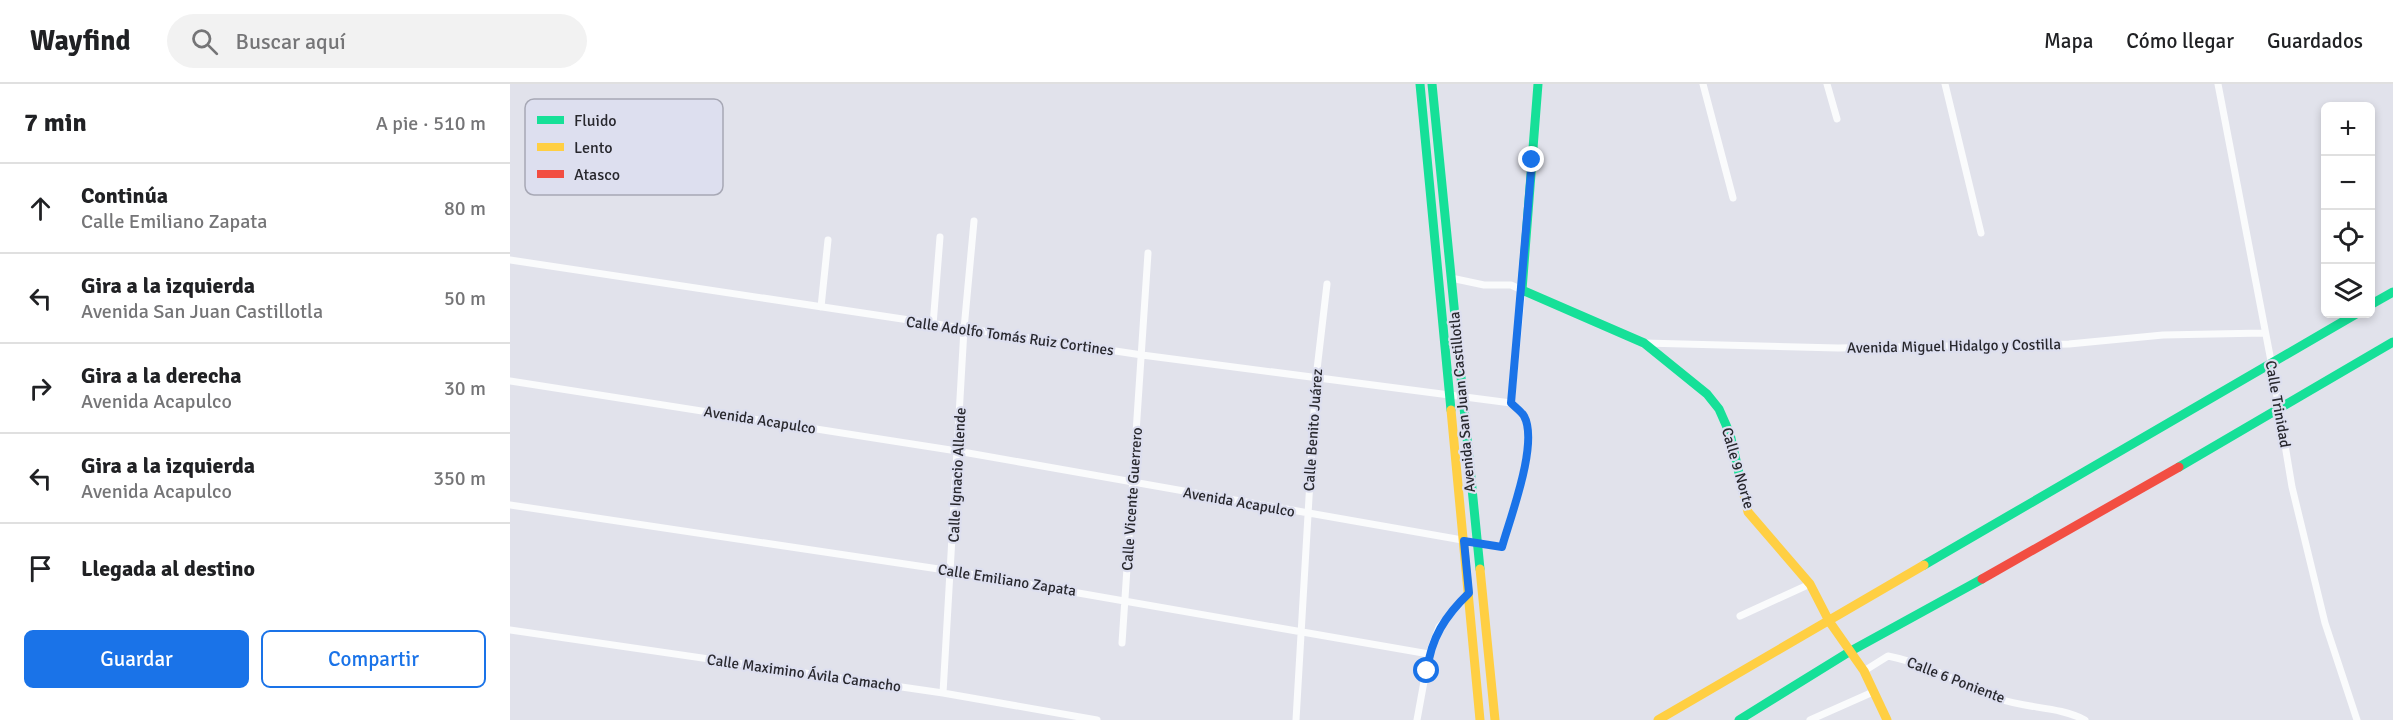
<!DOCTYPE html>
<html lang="es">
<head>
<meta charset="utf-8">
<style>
	:root { --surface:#fff; --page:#f2f2f2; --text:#202124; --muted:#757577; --line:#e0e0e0; --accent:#1a73e8 }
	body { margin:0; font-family:Signika,sans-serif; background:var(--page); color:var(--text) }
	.controls { position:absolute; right:18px; top:18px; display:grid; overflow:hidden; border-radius:9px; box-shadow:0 3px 9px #0003 }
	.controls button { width:54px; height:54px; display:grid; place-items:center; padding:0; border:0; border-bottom:2px solid var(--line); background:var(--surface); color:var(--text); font:30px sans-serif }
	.stop { position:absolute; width:18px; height:18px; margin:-14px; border:4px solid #1a73e8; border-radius:50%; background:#fff }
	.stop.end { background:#1a73e8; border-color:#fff; box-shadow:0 2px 6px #0008 }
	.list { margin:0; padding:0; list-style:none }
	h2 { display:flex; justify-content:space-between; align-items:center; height:78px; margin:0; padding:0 24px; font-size:26px }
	h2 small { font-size:20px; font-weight:400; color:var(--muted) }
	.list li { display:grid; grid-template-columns:39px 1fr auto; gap:18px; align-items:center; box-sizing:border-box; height:90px; padding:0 24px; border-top:2px solid var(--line) }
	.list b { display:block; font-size:22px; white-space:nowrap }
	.list p { margin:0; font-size:20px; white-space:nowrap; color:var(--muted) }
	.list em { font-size:20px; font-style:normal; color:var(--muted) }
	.actions { display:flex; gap:12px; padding:18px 24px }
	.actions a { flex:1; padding:14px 0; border:2px solid var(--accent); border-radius:9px; text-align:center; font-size:21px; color:var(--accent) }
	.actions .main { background:var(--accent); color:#fff }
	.icon { flex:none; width:33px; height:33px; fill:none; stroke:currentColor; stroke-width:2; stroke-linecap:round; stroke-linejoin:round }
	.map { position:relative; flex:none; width:1883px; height:636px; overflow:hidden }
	header { display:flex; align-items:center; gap:36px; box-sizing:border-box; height:84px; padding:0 30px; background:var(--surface); border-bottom:2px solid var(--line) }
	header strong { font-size:28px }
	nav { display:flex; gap:33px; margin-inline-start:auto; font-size:21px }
	.search { width:420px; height:54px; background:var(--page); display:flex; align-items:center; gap:15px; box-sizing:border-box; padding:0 21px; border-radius:33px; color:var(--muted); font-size:22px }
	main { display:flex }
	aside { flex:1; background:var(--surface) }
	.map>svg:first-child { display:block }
</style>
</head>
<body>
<header>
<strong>Wayfind</strong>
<div class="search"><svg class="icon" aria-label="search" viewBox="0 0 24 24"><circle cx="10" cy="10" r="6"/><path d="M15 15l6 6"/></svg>Buscar aquí</div>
<nav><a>Mapa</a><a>Cómo llegar</a><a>Guardados</a></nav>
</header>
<main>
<aside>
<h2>7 min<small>A pie · 510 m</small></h2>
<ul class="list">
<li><svg class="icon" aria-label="ahead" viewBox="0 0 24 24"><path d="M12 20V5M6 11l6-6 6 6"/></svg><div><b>Continúa</b><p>Calle Emiliano Zapata</p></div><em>80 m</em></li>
<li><svg class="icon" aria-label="left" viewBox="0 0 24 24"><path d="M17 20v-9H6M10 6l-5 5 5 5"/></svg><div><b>Gira a la izquierda</b><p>Avenida San Juan Castillotla</p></div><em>50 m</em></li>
<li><svg class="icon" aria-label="right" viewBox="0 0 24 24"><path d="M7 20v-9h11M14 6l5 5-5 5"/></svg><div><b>Gira a la derecha</b><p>Avenida Acapulco</p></div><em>30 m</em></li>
<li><svg class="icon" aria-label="left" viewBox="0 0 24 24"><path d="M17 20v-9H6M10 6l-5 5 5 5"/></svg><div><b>Gira a la izquierda</b><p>Avenida Acapulco</p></div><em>350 m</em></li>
<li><svg class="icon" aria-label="arrive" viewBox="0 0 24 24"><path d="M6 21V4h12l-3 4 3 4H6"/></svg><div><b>Llegada al destino</b></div></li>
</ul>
<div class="actions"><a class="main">Guardar</a><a>Compartir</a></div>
</aside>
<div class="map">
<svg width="1883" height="636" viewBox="0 0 1883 636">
	<rect width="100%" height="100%" fill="#e1e2eb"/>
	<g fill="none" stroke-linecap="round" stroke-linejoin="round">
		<path stroke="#fafbfc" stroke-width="7" d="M 1193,0 L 1223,114
			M 1317,0 L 1327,35
			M 1435,0 L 1471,149
			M 1708,0 L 1761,277 L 1782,403 L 1815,539 L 1847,636
			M 0,176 L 632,271 L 1001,319
			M 941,194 L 974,201 L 1001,201 L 1012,206 L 1001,319
			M 311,223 L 318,156
			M 423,241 L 430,153
			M 1134,259 L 1328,264 L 1559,260 L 1653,251 L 1754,249
			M 0,297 L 447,367 L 992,463 C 1000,433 1029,359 1014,332 C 1011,327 1005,323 1001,319
			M 0,421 L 442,487 L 919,570
			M 1230,532 L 1300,500
			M 0,546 L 433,609 L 587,636
			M 612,559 L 638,169
			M 1354,587 L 1378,572 C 1418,580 1452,601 1490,615 C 1518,625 1548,622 1575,636
			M 433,609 L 454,245 L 464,137
			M 786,636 L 806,294 L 817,200
			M 907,636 L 919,570 L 929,543 L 959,509
			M 1300,636 L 1363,608"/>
		<path stroke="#16e098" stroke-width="9" d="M 910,0 L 941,326
			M 922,0 L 970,485
			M 1028,0 L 1012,206 L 1134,259 L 1197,310 L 1209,325 L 1220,350 L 1233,407
			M 1860,221 L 1883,208
			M 1669,383 L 1883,258
			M 1414,481 L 1846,230
			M 1229,636 L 1339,568 L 1472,495"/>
		<path stroke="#ffcf43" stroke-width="9" d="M 941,326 L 970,636
			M 1233,407 L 1238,428 L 1300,500 L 1319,537 L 1354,587 L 1377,636
			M 970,485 L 985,636
			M 1148,636 L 1414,481"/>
		<path stroke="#f24e42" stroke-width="9" d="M 1472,495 L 1669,383"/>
	</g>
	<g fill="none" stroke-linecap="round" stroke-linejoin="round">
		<path stroke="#1a73e8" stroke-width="8" d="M 917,587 C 921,554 935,532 959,509 L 954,457 L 992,463 C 1000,434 1029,359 1014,332 C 1011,327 1005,323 1001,319 L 1022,76"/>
	</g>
	<g text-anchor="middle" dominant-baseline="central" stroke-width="4.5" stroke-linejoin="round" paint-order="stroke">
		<g font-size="15" fill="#28282e" stroke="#dddfef">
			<text transform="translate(500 252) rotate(8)">Calle Adolfo Tomás Ruiz Cortines</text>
			<text transform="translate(1444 262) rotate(-1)">Avenida Miguel Hidalgo y Costilla</text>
			<text transform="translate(952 318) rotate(-95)">Avenida San Juan Castillotla</text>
			<text transform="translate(1768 320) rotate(80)">Calle Trinidad</text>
			<text transform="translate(250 336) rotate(9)">Avenida Acapulco</text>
			<text transform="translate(803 346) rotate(-86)">Calle Benito Juárez</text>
			<text transform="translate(1228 384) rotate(74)">Calle 9 Norte</text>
			<text transform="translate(447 391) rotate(-87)">Calle Ignacio Allende</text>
			<text transform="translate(622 415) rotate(-86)">Calle Vicente Guerrero</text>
			<text transform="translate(729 418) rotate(10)">Avenida Acapulco</text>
			<text transform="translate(497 496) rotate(9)">Calle Emiliano Zapata</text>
			<text transform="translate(294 589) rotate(8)">Calle Maximino Ávila Camacho</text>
			<text transform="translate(1446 596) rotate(21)">Calle 6 Poniente</text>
		</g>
	</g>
	<rect x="15" y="15" width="198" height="96" rx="9" fill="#dddfef" stroke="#a7a8b5" stroke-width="1.5"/>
	<rect x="27" y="32" width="27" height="8" fill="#16e098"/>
	<rect x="27" y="59" width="27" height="8" fill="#ffcf43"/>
	<rect x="27" y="86" width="27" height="8" fill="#f24e42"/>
	<g font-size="16" fill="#28282e">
		<text x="64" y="42">Fluido</text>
		<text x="64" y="69">Lento</text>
		<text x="64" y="96">Atasco</text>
	</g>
</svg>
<div class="controls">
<button>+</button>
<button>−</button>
<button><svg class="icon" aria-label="locate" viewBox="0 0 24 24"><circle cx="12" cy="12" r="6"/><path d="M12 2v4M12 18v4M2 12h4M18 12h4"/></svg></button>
<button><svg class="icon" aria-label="layers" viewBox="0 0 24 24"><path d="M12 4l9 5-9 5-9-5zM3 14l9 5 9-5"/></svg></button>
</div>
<div class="stop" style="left:917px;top:587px"></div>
<div class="stop end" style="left:1022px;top:76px"></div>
</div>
</main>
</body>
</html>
